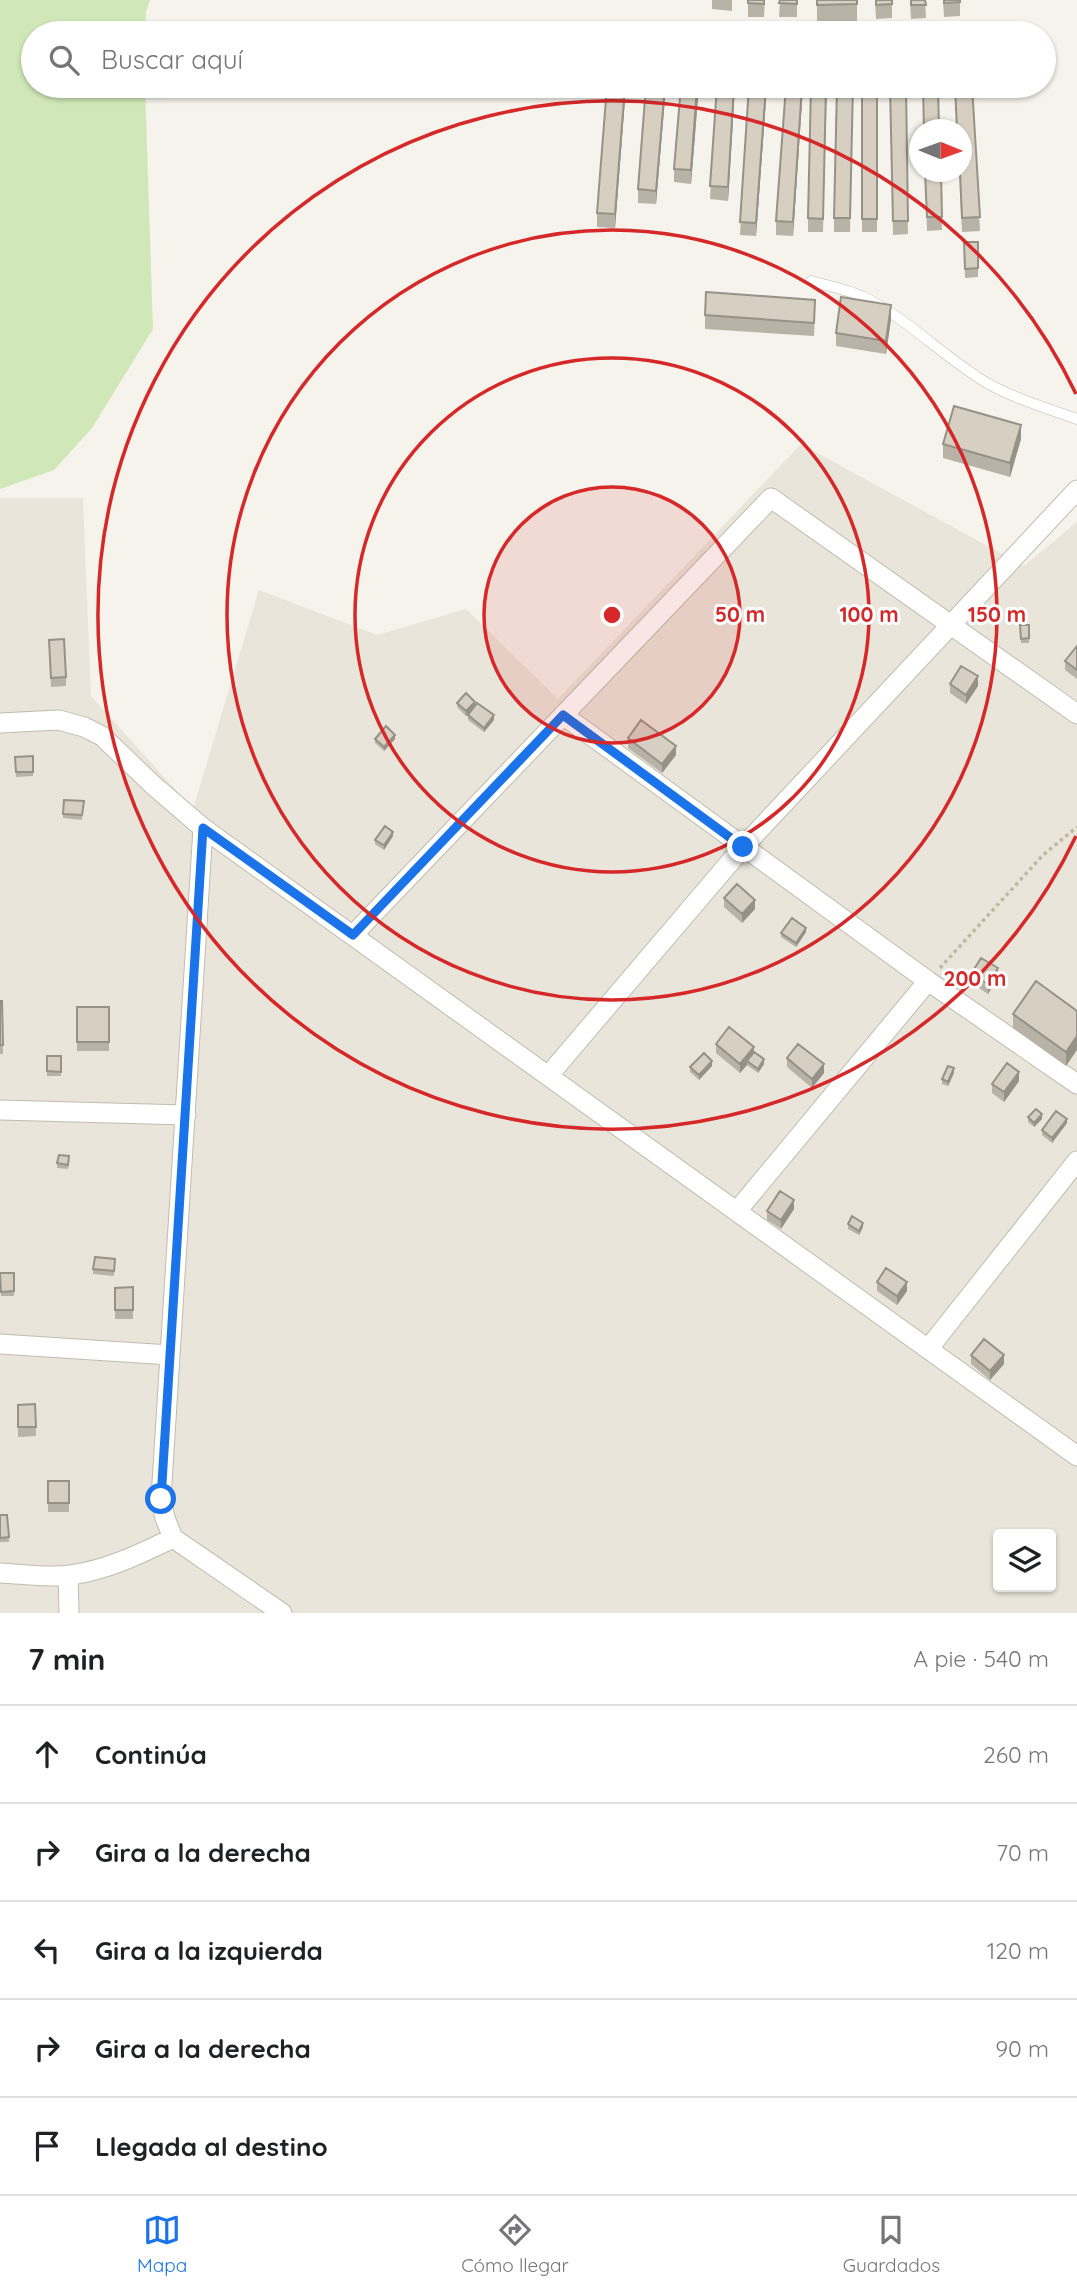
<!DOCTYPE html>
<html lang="es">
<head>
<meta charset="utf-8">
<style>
	:root { --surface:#fff; --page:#f2f2f2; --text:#202124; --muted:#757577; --line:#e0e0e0; --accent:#1a73e8 }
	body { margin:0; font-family:Quicksand,sans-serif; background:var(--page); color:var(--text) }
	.controls { position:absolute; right:21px; bottom:21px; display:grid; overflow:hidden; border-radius:7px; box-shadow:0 2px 5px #0004 }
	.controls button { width:63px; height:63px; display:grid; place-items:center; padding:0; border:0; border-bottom:2px solid var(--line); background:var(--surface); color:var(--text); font:35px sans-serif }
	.compass { position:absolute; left:909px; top:119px; width:63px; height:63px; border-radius:50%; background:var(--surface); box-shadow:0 2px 5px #0004; rotate:91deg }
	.stop { position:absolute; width:21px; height:21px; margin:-16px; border:5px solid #1a73e8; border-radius:50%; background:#fff }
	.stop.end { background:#1a73e8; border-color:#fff; box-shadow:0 2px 7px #0008 }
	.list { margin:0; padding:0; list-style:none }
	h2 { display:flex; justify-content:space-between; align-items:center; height:91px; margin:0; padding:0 28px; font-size:30px }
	h2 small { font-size:23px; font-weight:400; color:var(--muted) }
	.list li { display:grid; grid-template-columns:46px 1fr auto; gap:21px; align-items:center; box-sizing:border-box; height:98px; padding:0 28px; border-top:2px solid var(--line) }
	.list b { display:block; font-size:26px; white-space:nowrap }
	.list em { font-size:23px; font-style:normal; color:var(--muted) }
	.icon { flex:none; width:38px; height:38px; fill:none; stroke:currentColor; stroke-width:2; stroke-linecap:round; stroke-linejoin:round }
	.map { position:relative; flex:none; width:1077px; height:1613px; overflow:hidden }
	.search { position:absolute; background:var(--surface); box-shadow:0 2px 5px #0004; left:21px; right:21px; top:21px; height:77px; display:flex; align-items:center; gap:18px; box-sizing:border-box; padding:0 24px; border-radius:38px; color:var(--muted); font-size:26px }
	.sheet { height:581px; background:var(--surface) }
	nav { display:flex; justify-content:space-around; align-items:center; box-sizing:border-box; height:98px; border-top:2px solid var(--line); background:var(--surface); font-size:19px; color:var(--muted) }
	nav a { display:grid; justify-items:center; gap:4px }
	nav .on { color:var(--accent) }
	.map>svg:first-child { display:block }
</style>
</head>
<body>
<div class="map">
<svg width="1077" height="1613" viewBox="0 0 1077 1613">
	<rect width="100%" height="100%" fill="#f6f3ec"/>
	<path fill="#e9e5da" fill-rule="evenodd" d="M 801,444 L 1024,566 L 1077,522 L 1077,1613 L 0,1613 L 0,498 L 83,498 L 91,696 L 193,809 L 259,590 L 377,635 L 466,609 L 558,699 ZM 998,1534 L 1051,1534 L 1051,1587 L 998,1587 Z"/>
	<path fill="#d0e8b7" d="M 0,0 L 150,0 L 146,12 L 145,33 L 33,33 L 33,86 L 145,86 L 153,329 L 92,428 L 54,470 L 0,489 Z"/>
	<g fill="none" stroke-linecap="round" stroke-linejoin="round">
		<defs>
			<path id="lane" d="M 811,281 C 829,286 851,290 868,299 C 911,322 945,358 987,383 C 1015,399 1047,408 1077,419"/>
			<path id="street" d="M 563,715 L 928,981 L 1077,1084
				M 0,723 L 59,720 L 84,727 L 102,736 L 153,785 L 203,828 L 1077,1456
				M 353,935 L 771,498 L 1077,714
				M 548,1076 L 743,847 L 1077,490
				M 0,1110 L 186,1115
				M 737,1211 L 928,981
				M 0,1344 L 170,1355
				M 928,1349 L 1077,1161
				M 173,1538 L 165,1518 L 161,1499 L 203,828
				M 0,1573 C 23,1574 48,1578 71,1575 C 107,1570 140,1554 173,1538 L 282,1613
				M 68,1575 L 69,1613"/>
		</defs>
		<use href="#lane" stroke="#c1bcaf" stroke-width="11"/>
		<use href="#street" stroke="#c1bcaf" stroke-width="21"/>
		<path stroke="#c3b8a0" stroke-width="3.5" stroke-dasharray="3.5 3.5" stroke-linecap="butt" d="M 940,968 L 1043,855 L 1077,827"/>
		<use href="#lane" stroke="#fff" stroke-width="10"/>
		<use href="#street" stroke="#fff" stroke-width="19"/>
	</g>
	<path fill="#b9b3a7" d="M 712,0 L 732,0 L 732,11 L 712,9 Z
		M 748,0 L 765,0 L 764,17 L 748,17 Z
		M 780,0 L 797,0 L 797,17 L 779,17 Z
		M 817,0 L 857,0 L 857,22 L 817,23 Z
		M 875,0 L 892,0 L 892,18 L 876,19 Z
		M 910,0 L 925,0 L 926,18 L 911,19 Z
		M 943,0 L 960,0 L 960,16 L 944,17 Z
		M 626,86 L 615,228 L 597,227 L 597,213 Z
		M 666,86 L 656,204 L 638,203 L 638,189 Z
		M 699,86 L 691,184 L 674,182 L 674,169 Z
		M 717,86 L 735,86 L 728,201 L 710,199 Z
		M 749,86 L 767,86 L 756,236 L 740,235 Z
		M 803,86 L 793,236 L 776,235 L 776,221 Z
		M 827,86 L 823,232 L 808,232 L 808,218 Z
		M 853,86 L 850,232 L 834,232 L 834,218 Z
		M 862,86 L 877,86 L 877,232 L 862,232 Z
		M 890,86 L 906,86 L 908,234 L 893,235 Z
		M 954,86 L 972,86 L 980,231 L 962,232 L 959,172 L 962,172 L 962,130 L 957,130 Z
		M 925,172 L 941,172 L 942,230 L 927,231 Z
		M 964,242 L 978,242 L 978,277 L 965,278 Z
		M 815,313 L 814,336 L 705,329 L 705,315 Z
		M 891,319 L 886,354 L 836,346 L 836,333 Z
		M 1021,439 L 1010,477 L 943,458 L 943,444 Z
		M 1020,625 L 1029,625 L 1029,643 L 1021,643 Z
		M 49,640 L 66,677 L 66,686 L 51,687 Z
		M 1077,646 L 1077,679 L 1065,670 L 1065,661 Z
		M 950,684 L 978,686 L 966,704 L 950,693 Z
		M 457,703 L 475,706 L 494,720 L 484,732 L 468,720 L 468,715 L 472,710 L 466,716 L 457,707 Z
		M 628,738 L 676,755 L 662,773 L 628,748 Z
		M 375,739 L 395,739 L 384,751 L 375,743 Z
		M 33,756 L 33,776 L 16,777 L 15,757 Z
		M 64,800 L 84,801 L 82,820 L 63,818 Z
		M 393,836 L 384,850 L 375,844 L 375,840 Z
		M 724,898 L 755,909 L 742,923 L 724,907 Z
		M 806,932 L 796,947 L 781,937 L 781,933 Z
		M 971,974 L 998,977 L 988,994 L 971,983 Z
		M 0,1001 L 2,1001 L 3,1054 L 0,1054 Z
		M 77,1007 L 109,1007 L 109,1051 L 77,1051 Z
		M 1077,1011 L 1066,1066 L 1013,1028 L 1013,1014 Z
		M 716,1044 L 754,1052 L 764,1064 L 758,1073 L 747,1065 L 740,1073 L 716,1053 Z
		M 47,1056 L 61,1056 L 61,1076 L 47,1076 Z
		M 787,1058 L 824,1073 L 812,1088 L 787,1067 Z
		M 712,1066 L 699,1080 L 690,1072 L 690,1067 Z
		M 954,1073 L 948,1086 L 942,1084 L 942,1079 Z
		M 1019,1081 L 1004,1102 L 992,1093 L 992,1084 Z
		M 1028,1117 L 1042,1119 L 1034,1127 L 1028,1122 Z
		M 1067,1123 L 1052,1143 L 1042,1135 L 1042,1130 Z
		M 69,1161 L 68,1169 L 57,1168 L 57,1163 Z
		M 794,1209 L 781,1229 L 767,1220 L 767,1211 Z
		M 848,1224 L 863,1227 L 859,1235 L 848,1229 Z
		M 115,1259 L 114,1276 L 93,1274 L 93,1269 Z
		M 0,1273 L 14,1273 L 14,1296 L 1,1296 Z
		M 877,1282 L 907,1291 L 897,1305 L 877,1291 Z
		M 133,1287 L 133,1319 L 115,1319 L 115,1288 Z
		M 971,1355 L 1004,1364 L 990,1380 L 971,1364 Z
		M 35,1404 L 36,1436 L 18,1437 L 18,1405 Z
		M 48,1481 L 69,1481 L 69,1512 L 48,1512 Z
		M 0,1515 L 7,1515 L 9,1542 L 0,1542 Z"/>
	<path fill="#969288" d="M 625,86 L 626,86 L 615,228 L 615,214 Z
		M 665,86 L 666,86 L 656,204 L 656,191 Z
		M 697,86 L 699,86 L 691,184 L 691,170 Z
		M 734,86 L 735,86 L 728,201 L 728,187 Z
		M 766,86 L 767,86 L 756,236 L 756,223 Z
		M 802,86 L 803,86 L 793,236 L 793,222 Z
		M 891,305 L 891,319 L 886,354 L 886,341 Z
		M 1021,425 L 1021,439 L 1010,477 L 1010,463 Z
		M 978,676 L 978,686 L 966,704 L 966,695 Z
		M 475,702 L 475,707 L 466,716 L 466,711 Z
		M 494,715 L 494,720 L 484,732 L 484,728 Z
		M 395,735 L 395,739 L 384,751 L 384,747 Z
		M 676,746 L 676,755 L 662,773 L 662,764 Z
		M 393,832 L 393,836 L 384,850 L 384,845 Z
		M 755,900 L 755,909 L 742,923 L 742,914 Z
		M 806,928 L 806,932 L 796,947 L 796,943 Z
		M 998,968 L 998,977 L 988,994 L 988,984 Z
		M 1077,1036 L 1077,1050 L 1066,1066 L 1066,1052 Z
		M 754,1047 L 754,1056 L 747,1061 L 747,1065 L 740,1073 L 740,1064 Z
		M 764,1059 L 764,1064 L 758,1073 L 758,1069 Z
		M 712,1061 L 712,1066 L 699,1080 L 699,1075 Z
		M 824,1064 L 824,1073 L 812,1088 L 812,1079 Z
		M 954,1068 L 954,1073 L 948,1086 L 948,1082 Z
		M 1019,1072 L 1019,1081 L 1004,1102 L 1004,1092 Z
		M 1042,1114 L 1042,1119 L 1034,1127 L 1034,1123 Z
		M 1067,1119 L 1067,1123 L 1052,1143 L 1052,1138 Z
		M 794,1200 L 794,1209 L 781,1229 L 781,1220 Z
		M 863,1223 L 863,1227 L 859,1235 L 859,1231 Z
		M 907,1282 L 907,1291 L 897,1305 L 897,1296 Z
		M 1004,1355 L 1004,1364 L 990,1380 L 990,1371 Z"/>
	<path fill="#d7d0c2" stroke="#969288" stroke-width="2" d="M 748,0 L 764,0 L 764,4 L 748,3 Z
		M 780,0 L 797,0 L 797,4 L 779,3 Z
		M 817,0 L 857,0 L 857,4 L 817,5 Z
		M 876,0 L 892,0 L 892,4 L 876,5 Z
		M 911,0 L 925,0 L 926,5 L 911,5 Z
		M 944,0 L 960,0 L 960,2 L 944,3 Z
		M 607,86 L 625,86 L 615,214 L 597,213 Z
		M 646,86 L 665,86 L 656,191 L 638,189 Z
		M 681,86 L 697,86 L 691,170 L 674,169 Z
		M 717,86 L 734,86 L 728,187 L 710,186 Z
		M 749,86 L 766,86 L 756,223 L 740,222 Z
		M 786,86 L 802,86 L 793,222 L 776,221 Z
		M 811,86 L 826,86 L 823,219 L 808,218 Z
		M 837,86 L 853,86 L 850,218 L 834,218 Z
		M 862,86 L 877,86 L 877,219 L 862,219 Z
		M 890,86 L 906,86 L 908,221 L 893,221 Z
		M 923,86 L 938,86 L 939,130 L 924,130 Z
		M 955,86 L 972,86 L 980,217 L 962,218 L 960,172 L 962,172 L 962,130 L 957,130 Z
		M 925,172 L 941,172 L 942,217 L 927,217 Z
		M 964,242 L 978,242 L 978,268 L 965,269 Z
		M 706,292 L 815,300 L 814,323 L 705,315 Z
		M 841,297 L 891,305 L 886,341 L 836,333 Z
		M 954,406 L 1021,425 L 1010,463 L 943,444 Z
		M 1020,625 L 1029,625 L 1029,638 L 1021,639 Z
		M 64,639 L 66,677 L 51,678 L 49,640 Z
		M 1077,646 L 1077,670 L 1065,661 Z
		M 961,666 L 978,676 L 966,695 L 950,684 Z
		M 466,693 L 475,702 L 466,711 L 457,703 Z
		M 477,703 L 494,715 L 484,728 L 468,715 Z
		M 641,720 L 676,746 L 662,764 L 628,738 Z
		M 386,726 L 395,735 L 384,747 L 375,739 Z
		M 33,756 L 33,772 L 16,772 L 15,757 Z
		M 64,800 L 84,801 L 82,815 L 63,814 Z
		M 385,826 L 393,832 L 384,845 L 375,840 Z
		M 737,884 L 755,900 L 742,914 L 724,898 Z
		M 792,918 L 806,928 L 796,943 L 781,933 Z
		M 981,958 L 998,968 L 988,984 L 971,974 Z
		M 1036,981 L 1077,1011 L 1077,1036 L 1066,1052 L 1013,1014 Z
		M 0,1001 L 2,1001 L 3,1045 L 0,1045 Z
		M 77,1007 L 109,1007 L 109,1042 L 77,1042 Z
		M 729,1027 L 754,1047 L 740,1064 L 716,1044 Z
		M 798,1044 L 824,1064 L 812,1079 L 787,1058 Z
		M 754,1052 L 764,1059 L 758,1069 L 747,1061 Z
		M 704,1053 L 712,1061 L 699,1075 L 690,1067 Z
		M 47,1056 L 61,1056 L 61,1072 L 47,1071 Z
		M 1007,1063 L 1019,1072 L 1004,1092 L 992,1084 Z
		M 948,1066 L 954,1068 L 948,1082 L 942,1079 Z
		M 1036,1109 L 1042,1114 L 1034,1123 L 1028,1117 Z
		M 1056,1111 L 1067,1119 L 1052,1138 L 1042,1130 Z
		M 59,1155 L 69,1156 L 68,1165 L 57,1163 Z
		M 780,1191 L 794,1200 L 781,1220 L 767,1211 Z
		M 852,1216 L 863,1223 L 859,1231 L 848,1224 Z
		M 95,1257 L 115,1259 L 114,1271 L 93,1269 Z
		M 886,1268 L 907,1282 L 897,1296 L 877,1282 Z
		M 0,1273 L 14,1273 L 14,1291 L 1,1292 Z
		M 133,1287 L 133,1310 L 115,1310 L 115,1288 Z
		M 984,1339 L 1004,1355 L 990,1371 L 971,1355 Z
		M 35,1404 L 36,1427 L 18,1427 L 18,1405 Z
		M 48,1481 L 69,1481 L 69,1503 L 48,1503 Z
		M 0,1515 L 7,1515 L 9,1537 L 0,1538 Z"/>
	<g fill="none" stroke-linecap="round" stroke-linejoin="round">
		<path stroke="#1a73e8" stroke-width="9" d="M 161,1499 L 203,828 L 353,935 L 563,715 L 743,847"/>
	</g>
	<circle cx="612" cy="615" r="128" fill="#d62828" fill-opacity=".12"/>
	<g fill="none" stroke="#d62828" stroke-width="3.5">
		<circle cx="612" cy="615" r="128"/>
		<circle cx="612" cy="615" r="257"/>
		<circle cx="612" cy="615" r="385"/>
		<path d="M1076 836A514 514 0 1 1 1076 394"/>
	</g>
	<circle cx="612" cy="615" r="10" fill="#d62828" stroke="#fff" stroke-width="3.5"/>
	<g font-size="21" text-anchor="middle" font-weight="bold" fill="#d62828" stroke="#fff" stroke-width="6" stroke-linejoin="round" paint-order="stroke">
		<text x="740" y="622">50 m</text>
		<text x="869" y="622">100 m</text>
		<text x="997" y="622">150 m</text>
		<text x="975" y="986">200 m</text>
	</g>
</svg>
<div class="controls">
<button><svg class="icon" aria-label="layers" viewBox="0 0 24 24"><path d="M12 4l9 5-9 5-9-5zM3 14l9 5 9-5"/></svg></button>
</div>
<svg class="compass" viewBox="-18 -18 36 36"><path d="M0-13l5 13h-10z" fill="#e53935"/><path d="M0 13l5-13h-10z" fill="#757577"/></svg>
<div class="stop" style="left:161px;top:1499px"></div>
<div class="stop end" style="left:743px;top:847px"></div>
<div class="search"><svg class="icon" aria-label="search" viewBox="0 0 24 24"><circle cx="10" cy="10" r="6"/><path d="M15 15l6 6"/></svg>Buscar aquí</div>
</div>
<section class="sheet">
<h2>7 min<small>A pie · 540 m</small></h2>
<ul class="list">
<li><svg class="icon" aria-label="ahead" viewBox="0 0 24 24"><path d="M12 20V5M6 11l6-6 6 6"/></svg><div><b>Continúa</b></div><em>260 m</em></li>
<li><svg class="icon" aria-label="right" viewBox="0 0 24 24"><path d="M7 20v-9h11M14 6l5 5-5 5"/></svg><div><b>Gira a la derecha</b></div><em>70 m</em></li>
<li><svg class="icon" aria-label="left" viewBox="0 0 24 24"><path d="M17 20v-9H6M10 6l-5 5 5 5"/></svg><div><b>Gira a la izquierda</b></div><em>120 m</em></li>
<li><svg class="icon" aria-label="right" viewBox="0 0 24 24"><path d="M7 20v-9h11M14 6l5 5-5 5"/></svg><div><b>Gira a la derecha</b></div><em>90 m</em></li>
<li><svg class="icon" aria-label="arrive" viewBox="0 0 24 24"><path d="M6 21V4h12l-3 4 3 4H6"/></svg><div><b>Llegada al destino</b></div></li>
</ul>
</section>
<nav>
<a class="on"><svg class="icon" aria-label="map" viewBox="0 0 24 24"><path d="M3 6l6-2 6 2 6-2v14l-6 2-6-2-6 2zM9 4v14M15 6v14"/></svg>Mapa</a>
<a><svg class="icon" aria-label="directions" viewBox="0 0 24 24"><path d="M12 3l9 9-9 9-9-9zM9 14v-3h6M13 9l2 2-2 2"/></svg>Cómo llegar</a>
<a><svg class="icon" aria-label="saved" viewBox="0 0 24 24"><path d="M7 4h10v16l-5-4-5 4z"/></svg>Guardados</a>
</nav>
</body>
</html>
